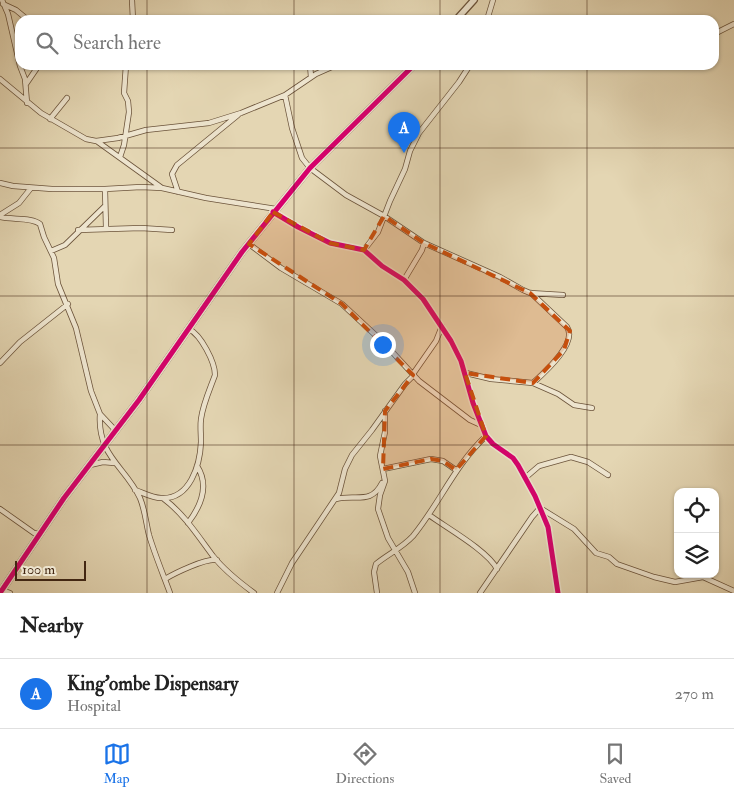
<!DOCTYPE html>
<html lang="en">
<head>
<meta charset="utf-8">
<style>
	:root { --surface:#fff; --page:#f6f6f6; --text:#222; --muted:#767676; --line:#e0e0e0; --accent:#1a73e8 }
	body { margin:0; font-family:"IM FELL Double Pica",serif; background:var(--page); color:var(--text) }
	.controls { position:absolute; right:15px; bottom:15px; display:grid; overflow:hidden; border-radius:10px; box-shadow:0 1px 4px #0004 }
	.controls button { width:45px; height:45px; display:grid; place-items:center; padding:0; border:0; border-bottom:1px solid var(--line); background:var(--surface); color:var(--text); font:25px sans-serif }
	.scale { position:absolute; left:15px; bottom:12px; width:71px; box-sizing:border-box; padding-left:5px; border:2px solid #432712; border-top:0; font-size:14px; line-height:18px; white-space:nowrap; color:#432712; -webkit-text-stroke:4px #ede4ce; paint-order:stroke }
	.you { position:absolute; left:382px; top:344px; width:18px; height:18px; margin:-12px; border:4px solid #fff; border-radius:50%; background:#1a73e8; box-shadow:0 0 0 8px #1a73e833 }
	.badge { display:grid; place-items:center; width:32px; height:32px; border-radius:50%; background:var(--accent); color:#fff; font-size:16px; font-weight:700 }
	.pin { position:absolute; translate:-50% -41px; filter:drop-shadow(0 1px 2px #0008) }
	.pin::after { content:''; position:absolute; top:26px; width:18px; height:15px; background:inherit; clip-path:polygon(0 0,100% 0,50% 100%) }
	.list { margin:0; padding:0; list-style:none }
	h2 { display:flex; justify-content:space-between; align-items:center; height:65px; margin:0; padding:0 20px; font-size:21px }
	h2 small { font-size:16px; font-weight:400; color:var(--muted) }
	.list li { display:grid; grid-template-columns:32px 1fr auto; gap:15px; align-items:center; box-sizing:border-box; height:70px; padding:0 20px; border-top:1px solid var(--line) }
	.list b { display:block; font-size:19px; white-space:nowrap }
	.list p { margin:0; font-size:16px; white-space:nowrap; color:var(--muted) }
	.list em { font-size:16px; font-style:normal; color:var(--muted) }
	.icon { flex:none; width:28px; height:28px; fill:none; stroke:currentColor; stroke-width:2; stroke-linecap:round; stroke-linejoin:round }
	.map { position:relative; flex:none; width:734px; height:593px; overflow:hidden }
	.search { position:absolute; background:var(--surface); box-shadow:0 1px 4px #0004; left:15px; right:15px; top:15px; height:55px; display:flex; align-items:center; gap:12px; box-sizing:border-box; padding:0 18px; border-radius:15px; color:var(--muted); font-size:19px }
	.sheet { height:135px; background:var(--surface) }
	nav { display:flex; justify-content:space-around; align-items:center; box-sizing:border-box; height:70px; border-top:1px solid var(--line); background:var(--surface); font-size:14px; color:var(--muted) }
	nav a { display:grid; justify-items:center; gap:2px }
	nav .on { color:var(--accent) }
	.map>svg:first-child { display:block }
</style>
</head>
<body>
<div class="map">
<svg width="734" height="593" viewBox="0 0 734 593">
	<rect width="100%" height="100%" fill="#e4d6b3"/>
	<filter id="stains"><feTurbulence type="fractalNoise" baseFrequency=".004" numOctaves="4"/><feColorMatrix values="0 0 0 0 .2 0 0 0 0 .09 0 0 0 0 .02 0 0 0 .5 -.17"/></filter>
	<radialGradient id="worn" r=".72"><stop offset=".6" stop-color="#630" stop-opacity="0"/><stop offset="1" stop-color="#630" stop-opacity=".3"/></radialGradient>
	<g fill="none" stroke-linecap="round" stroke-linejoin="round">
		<defs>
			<path id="minor" d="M 2,0 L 8,14 L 20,66 L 25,79 L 27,103
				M 132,0 L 133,20
				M 3,4 L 16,10 L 28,20
				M 487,20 L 493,0
				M 714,34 L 734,24
				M 310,65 L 311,77
				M 0,79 L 41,113 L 86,139 L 96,141 L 118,138 L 146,130 L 209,123 L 241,113 L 285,95 L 316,74 L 334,66
				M 26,84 L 39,65
				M 285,95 L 292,128 L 302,158 L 310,168 L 346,195 L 384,216 L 424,243 L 500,277 L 523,290 L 530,293 L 563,295
				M 50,119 L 67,98
				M 98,142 L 162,188
				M 120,157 L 124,145 L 129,112 L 128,101 L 124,93 L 126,65
				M 0,183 L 13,186 L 52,189 L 105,189 L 141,187 L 162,188 L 206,198 L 276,209
				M 105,189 L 106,228
				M 178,192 L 172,174 L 177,165 L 238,115
				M 273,212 L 298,227 L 330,243 L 364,250 L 382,266 L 404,280 L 423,299 L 451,341 L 461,361 L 473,403 L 486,436 L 493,444 L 513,458 L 518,465 L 535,496 L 548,527 L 558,593
				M 0,215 L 19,203 L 31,188
				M 0,217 C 12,220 32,217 40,224 L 44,237 L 54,258 L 58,284 L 76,328 L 91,391 L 100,414 L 116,431
				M 78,230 L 141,228 L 172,230
				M 249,244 L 281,268 L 342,304 L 384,343 L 419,381 L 470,420 L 481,425
				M 364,250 L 378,232 L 390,201 L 405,169 L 410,151 L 419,133 L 459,82 L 470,65
				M 51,251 L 65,245 L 105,206
				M 404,280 L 422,250 L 424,243
				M 531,293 L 567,327 C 578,343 544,373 533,383
				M 0,363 L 20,342 L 68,304
				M 466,373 L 491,379 L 533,383 L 558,394 L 574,405 L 592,408
				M 413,374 L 436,341 L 442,326
				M 385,411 L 385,432 L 380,456 L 385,481 L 380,495 L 378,509 L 388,538 L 408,572 L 415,593
				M 100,414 C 97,456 125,466 140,498 C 145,510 146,523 149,535 C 155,555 163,574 170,593
				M 90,465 L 103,462 L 114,463
				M 383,469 L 431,459 L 443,461 L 456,470
				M 525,478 L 539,466 L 571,457 L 588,462 L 608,475
				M 135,490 C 144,493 152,498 161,498 C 190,500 200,465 201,442 C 201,434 200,427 201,419 C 203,404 210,389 215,375 C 215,362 201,335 189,329
				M 164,499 C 184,514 198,536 213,556 C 224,570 239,582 254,593
				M 336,499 C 356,494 371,505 382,483
				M 0,509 L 34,533 L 39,534
				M 429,515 C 447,528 488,551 497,569
				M 188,523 C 201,506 210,486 197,466
				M 165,579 C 175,573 206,558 217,560
				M 2,590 L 10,593
				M 277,593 L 292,563 L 339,493 L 345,469 L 352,455 L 372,430 L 405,384 L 414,375
				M 377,593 L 374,572 L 376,564 C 388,554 402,548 413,536 C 440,503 454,466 486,436
				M 480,593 L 532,517 L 540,508 L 574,529 L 596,553 L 609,557 L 617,564 L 654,577 L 675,582 L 703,577 L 734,591"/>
			<path id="tertiary" d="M 456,20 L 474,0
				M 0,593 L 64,498 L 139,400 L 242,252 L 310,168 L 414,65"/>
		</defs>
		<use href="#minor" stroke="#6b533a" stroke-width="6"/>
		<use href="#tertiary" stroke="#6b533a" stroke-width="8"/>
		<use href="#minor" stroke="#ede4ce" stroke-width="4.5"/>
		<use href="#tertiary" stroke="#ede4ce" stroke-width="5.5"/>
		<defs>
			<path id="cycleway" d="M 273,212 L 298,227 L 330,243 L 364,250 L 382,266 L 404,280 L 423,299 L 451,341 L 461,361 L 473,403 L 486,436 L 493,444 L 513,458 L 518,465 L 535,496 L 548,527 L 558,593
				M 0,593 L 64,498 L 139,400 L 242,252 L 310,168 L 414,65"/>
		</defs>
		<use href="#cycleway" stroke="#ede4ce" stroke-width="8"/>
		<use href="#cycleway" stroke="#d6006c" stroke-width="5"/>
	</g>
	<path fill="#c74f0d" fill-opacity="0.2" stroke="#c74f0d" stroke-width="4" stroke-dasharray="10 6" stroke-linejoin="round" d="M 273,212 L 330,243 L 364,250 L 384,216 L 424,243 L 530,293 L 570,331 L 564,350 L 533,383 L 465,373 L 486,436 L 456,470 L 443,461 L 431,459 L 383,469 L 385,411 L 413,375 L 342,304 L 249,244 Z"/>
	<path fill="none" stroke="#432712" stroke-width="1" stroke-opacity="0.55" d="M 147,0 L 147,20M 294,0 L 294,20M 440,0 L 440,20M 587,0 L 587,20M 147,65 L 147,593M 294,65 L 294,593M 440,65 L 440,593M 587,65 L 587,593M 0,148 L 734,148M 0,296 L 734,296M 0,445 L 734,445"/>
	<rect width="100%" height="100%" filter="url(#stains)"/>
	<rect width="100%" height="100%" fill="url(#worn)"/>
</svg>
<div class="controls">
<button><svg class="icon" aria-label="locate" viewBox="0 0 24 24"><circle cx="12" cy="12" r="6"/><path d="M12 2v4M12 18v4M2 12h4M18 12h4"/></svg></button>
<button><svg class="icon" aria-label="layers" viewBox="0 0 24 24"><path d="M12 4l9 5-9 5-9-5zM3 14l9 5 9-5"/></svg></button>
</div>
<div class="scale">100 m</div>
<div class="you"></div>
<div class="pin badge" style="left:404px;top:153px">A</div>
<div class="search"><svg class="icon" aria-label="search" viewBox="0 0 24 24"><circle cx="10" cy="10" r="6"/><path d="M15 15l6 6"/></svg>Search here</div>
</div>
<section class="sheet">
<h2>Nearby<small></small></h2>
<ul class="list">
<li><span class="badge">A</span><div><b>King'ombe Dispensary</b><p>Hospital</p></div><em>270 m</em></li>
</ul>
</section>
<nav>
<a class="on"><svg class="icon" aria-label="map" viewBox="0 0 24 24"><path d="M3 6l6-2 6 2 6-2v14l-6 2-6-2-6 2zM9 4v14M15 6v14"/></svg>Map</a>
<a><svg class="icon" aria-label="directions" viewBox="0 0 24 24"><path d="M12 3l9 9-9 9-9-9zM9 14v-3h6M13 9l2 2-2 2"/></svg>Directions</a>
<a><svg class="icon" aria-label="saved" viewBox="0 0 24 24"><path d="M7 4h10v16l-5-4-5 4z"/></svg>Saved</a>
</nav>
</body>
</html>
